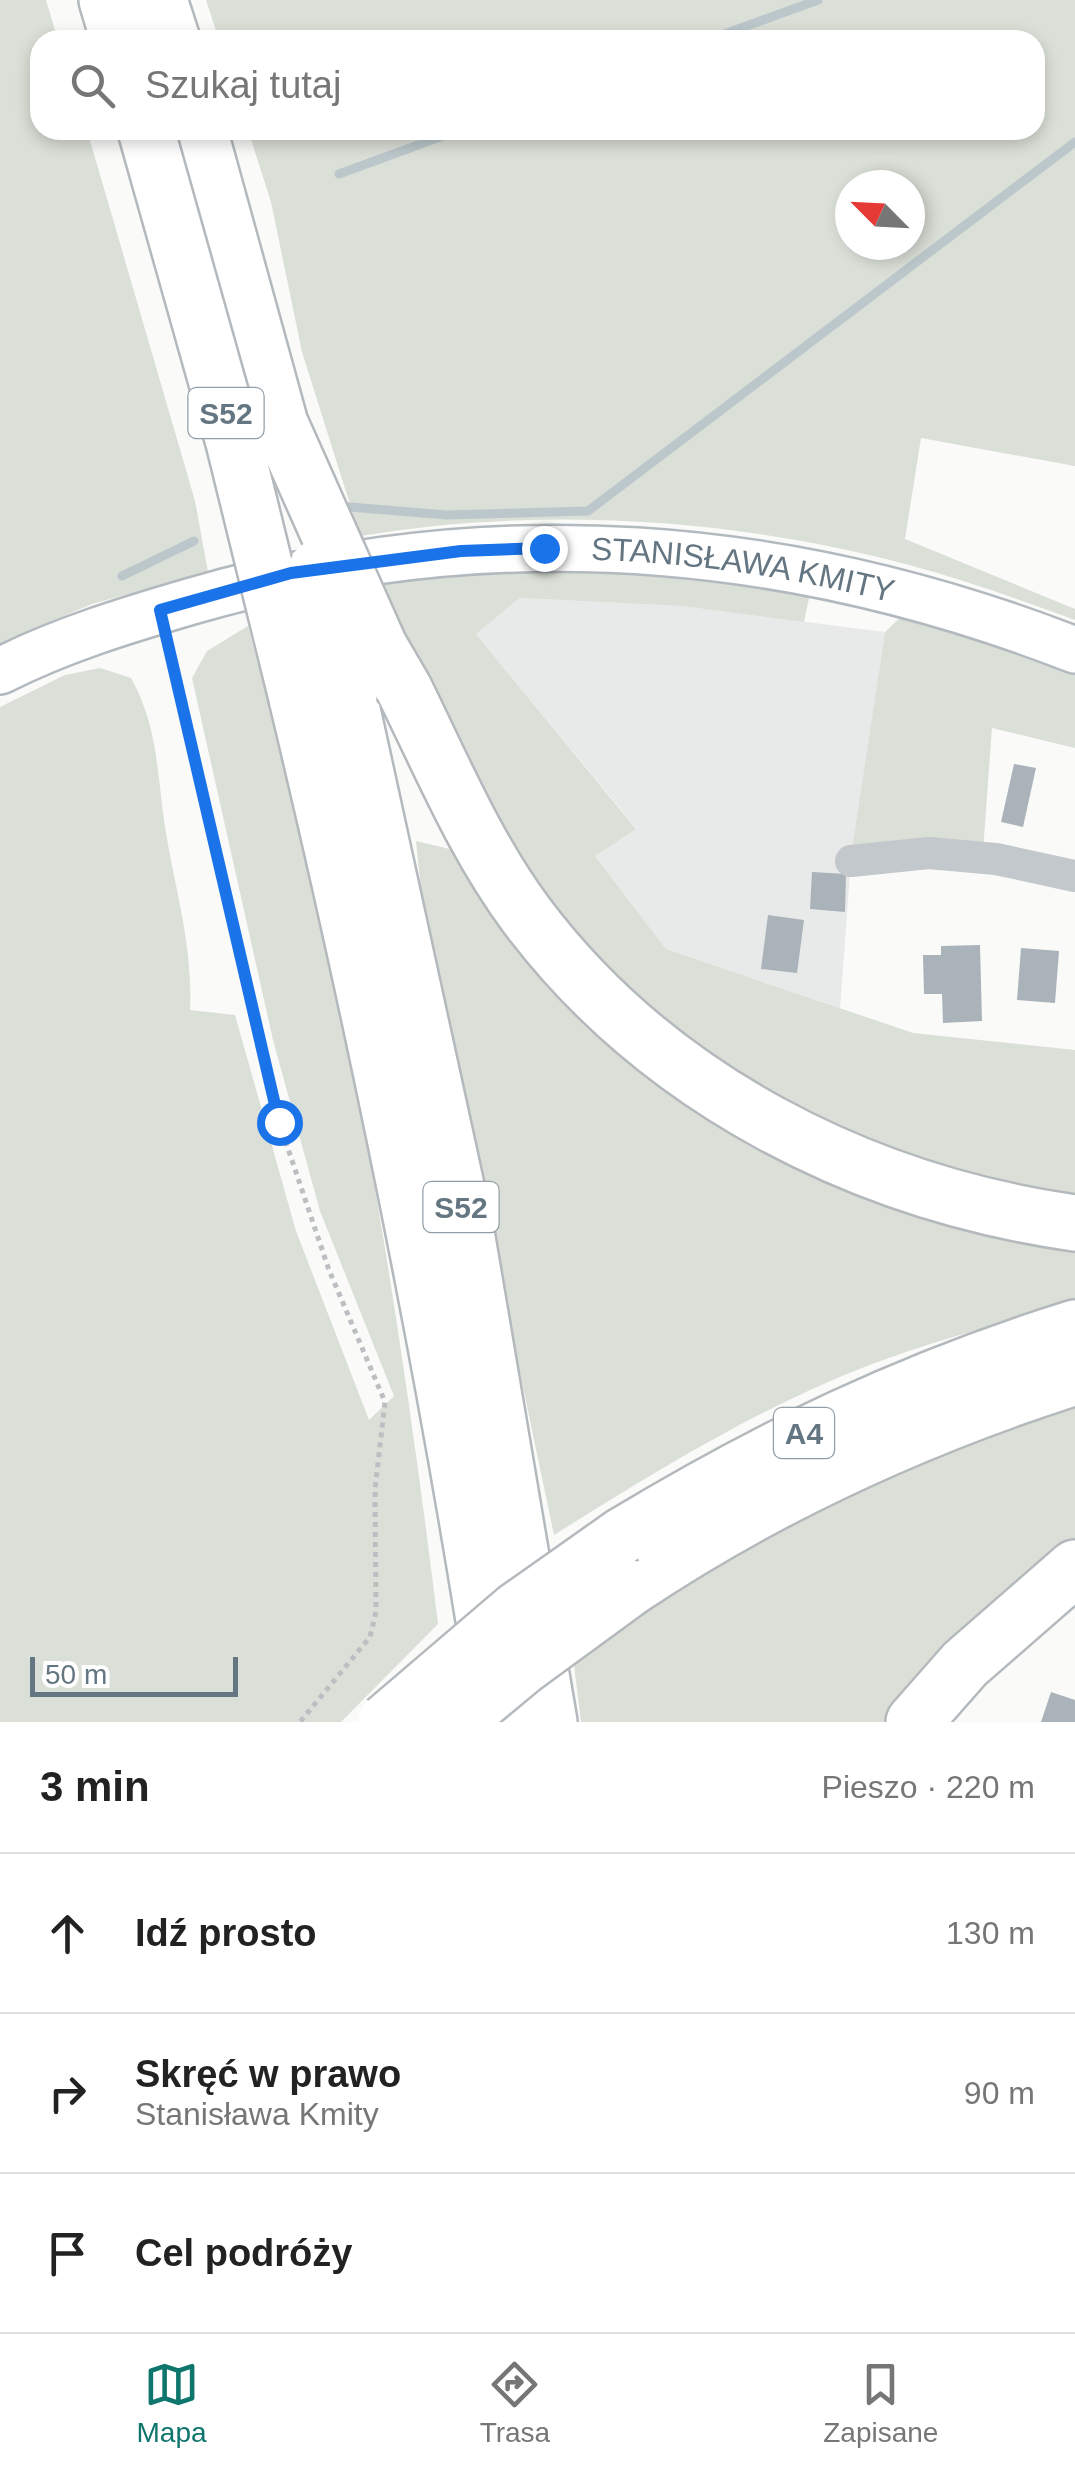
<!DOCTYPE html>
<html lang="pl">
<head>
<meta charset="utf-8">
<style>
	:root { --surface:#fff; --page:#f6f6f6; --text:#222; --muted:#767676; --line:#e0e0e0; --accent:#0f766e }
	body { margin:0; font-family:Arial,sans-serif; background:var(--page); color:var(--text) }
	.compass { position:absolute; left:835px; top:170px; width:90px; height:90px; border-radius:50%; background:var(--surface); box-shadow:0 5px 15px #0003; rotate:294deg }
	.scale { position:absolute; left:30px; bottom:25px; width:208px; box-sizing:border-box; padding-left:10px; border:5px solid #657683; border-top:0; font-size:28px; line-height:35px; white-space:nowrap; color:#657683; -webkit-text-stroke:8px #fff; paint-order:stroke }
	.stop { position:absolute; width:30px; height:30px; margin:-22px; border:8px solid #1a73e8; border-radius:50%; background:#fff }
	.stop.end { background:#1a73e8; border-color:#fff; box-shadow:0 2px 10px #0008 }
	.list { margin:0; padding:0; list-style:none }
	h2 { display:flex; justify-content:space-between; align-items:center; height:130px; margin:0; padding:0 40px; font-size:42px }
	h2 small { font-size:32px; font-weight:400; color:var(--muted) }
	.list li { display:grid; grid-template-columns:65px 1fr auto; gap:30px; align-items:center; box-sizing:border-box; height:160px; padding:0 40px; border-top:2px solid var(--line) }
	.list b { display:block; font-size:38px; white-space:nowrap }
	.list p { margin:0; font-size:32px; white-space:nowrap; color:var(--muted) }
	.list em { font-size:32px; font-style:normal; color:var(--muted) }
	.icon { flex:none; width:55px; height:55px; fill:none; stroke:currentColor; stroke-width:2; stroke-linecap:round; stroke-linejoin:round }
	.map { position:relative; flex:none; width:1075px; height:1722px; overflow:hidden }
	.search { position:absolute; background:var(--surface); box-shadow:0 5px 15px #0003; left:30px; right:30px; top:30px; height:110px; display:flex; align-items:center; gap:25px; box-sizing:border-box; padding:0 35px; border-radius:30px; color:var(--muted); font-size:38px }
	.sheet { height:610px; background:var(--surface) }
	nav { display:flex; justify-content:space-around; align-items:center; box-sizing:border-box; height:140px; border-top:2px solid var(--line); background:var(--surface); font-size:28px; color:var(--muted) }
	nav a { display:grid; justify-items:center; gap:5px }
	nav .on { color:var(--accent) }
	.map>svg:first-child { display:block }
</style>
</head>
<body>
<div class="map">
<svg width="1075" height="1722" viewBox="0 0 1075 1722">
	<rect width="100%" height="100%" fill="#fafaf8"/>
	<path fill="#e8e9e9" d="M 520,598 L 681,606 L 885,632 L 851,861 L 840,1008 L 666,949 L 595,856 L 636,828 L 476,634 Z"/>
	<path fill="#dadfd7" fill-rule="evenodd" d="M 0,0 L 46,0 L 58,40 L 40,40 L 40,130 L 87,130 L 195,501 L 208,572 L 92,604 L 0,643 Z
		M 206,0 L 1075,0 L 1075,466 L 921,438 L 905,539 L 1075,609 L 1075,620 C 1020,600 966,580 909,565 C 733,518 540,506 360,536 L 302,352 L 271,202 L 248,130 L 1035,130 L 1035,40 L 219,40 ZM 850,185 L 910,185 L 910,245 L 850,245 Z
		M 521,566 L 667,566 L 812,584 L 804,622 L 681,606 L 520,598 L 476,634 L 636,829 L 595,856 L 666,949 L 913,1033 L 1075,1050 L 1075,1205 L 887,1161 L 650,1022 L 536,907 L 431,706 L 379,580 Z
		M 904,614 L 1075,675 L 1075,748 L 992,728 L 983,851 L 852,850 L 885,632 Z
		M 248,626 C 268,708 294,786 312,868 C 368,1117 407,1371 438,1624 L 341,1722 L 0,1722 L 0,707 L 65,675 L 100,668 L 131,678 C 158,726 157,774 165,827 C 175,889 193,946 190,1010 L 235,1015 L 296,1231 L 369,1420 L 394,1396 L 320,1211 L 273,1040 L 192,678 L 207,651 Z
		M 416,841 L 462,852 L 629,1059 L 1075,1246 L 1075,1302 C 992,1326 907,1347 828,1382 C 732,1424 642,1480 554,1535 L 423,910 Z
		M 1075,1394 L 1075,1538 L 1004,1590 L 888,1722 L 581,1722 L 574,1665 L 724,1550 Z"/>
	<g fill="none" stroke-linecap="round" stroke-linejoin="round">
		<path stroke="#bbc7cb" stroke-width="9" d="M 708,40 L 818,0
			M 339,174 L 459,130
			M 338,506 L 447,515 L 588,511 L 1075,142
			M 122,576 L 194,541"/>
	</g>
	<path fill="#aab3b9" d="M 1014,764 L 1036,768 L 1023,827 L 1001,822 Z
		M 812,872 L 846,874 L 845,912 L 810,909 Z
		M 768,915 L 804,920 L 797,973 L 761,969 Z
		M 980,945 L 982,1021 L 943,1023 L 942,994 L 924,994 L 923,955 L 941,955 L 941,946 Z
		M 1021,948 L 1059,951 L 1055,1003 L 1017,1000 Z
		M 1051,1692 L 1075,1700 L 1075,1722 L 1041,1722 Z"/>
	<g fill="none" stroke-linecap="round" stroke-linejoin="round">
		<defs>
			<g id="secondary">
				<path id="s1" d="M 0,671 C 61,640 127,620 192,601 C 490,514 787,538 1075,650"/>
			</g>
			<path id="highway" d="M 107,0 L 119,40
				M 159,0 L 172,40
				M 199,130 L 280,424
				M 404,689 C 442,766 476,848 527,916 C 658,1090 863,1193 1075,1223
				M 349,696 L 466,1232 L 549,1722
				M 297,698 C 378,1036 448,1378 500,1722
				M 622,1536 C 769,1447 911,1379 1075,1328
				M 630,1588 C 769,1495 916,1428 1075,1377
				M 914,1722 L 965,1664 L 1075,1568"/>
		</defs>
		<use href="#secondary" stroke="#b3babf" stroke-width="50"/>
		<use href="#highway" stroke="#b4b9bd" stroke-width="60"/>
		<path stroke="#bbbfc2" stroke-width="5" stroke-dasharray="5 5" stroke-linecap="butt" d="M 168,645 L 279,1122 L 329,1270 L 385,1402 L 375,1489 L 376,1612 L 370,1637 L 300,1722"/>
		<path stroke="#c3c8cc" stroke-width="32" d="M 851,861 L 929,853 L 996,859 L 1075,876"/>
		<use href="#secondary" stroke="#fff" stroke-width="45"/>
		<use href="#highway" stroke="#fff" stroke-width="55"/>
		<defs>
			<path id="highway-bridge" d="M 146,130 L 234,442 L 297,698
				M 280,424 L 379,646 L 404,689
				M 317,568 L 349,696
				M 386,1722 L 517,1610 L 622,1536
				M 456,1722 L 522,1667 L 630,1588"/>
		</defs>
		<use href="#highway-bridge" stroke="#b4b9bd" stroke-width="60" stroke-linecap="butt"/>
		<use href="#highway-bridge" stroke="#fff" stroke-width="55"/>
	</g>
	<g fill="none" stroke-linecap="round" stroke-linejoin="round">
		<path stroke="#1a73e8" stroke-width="12" d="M 279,1122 L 160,610 L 291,573 L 461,551 L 544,548"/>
	</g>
	<g text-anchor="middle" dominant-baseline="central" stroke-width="10" stroke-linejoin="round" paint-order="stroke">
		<g fill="#fff" stroke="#939fa8" stroke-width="2.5">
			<rect x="188.5" y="388" width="75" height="50" rx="8"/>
			<rect x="423.5" y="1182" width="75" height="50" rx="8"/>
			<rect x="774" y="1408" width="60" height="50" rx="8"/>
		</g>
		<g font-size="30" font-weight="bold" fill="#657683">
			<text x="226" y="413">S52</text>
			<text x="461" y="1207">S52</text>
			<text x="804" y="1433">A4</text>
		</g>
		<g font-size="32" fill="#657683" stroke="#fff">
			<text stroke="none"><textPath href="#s1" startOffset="762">STANISŁAWA KMITY</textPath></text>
		</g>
	</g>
</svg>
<svg class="compass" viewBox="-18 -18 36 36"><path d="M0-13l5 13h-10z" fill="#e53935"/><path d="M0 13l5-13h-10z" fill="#767676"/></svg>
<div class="scale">50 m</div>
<div class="stop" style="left:279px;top:1122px"></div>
<div class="stop end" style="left:544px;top:548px"></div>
<div class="search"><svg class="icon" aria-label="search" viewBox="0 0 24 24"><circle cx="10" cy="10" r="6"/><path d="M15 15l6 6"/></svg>Szukaj tutaj</div>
</div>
<section class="sheet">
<h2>3 min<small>Pieszo · 220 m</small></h2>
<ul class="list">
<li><svg class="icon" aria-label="ahead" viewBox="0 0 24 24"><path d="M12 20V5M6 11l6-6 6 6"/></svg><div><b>Idź prosto</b></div><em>130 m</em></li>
<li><svg class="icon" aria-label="right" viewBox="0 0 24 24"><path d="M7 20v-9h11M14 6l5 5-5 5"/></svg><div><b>Skręć w prawo</b><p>Stanisława Kmity</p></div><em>90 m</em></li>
<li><svg class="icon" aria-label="arrive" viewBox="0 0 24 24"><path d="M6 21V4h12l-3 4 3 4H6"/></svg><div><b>Cel podróży</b></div></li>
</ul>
</section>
<nav>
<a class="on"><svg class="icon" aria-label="map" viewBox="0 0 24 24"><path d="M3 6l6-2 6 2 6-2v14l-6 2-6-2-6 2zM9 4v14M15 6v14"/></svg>Mapa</a>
<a><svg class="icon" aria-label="directions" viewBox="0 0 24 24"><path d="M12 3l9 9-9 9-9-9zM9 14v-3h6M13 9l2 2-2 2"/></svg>Trasa</a>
<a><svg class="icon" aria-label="saved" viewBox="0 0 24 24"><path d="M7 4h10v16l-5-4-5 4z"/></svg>Zapisane</a>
</nav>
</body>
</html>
